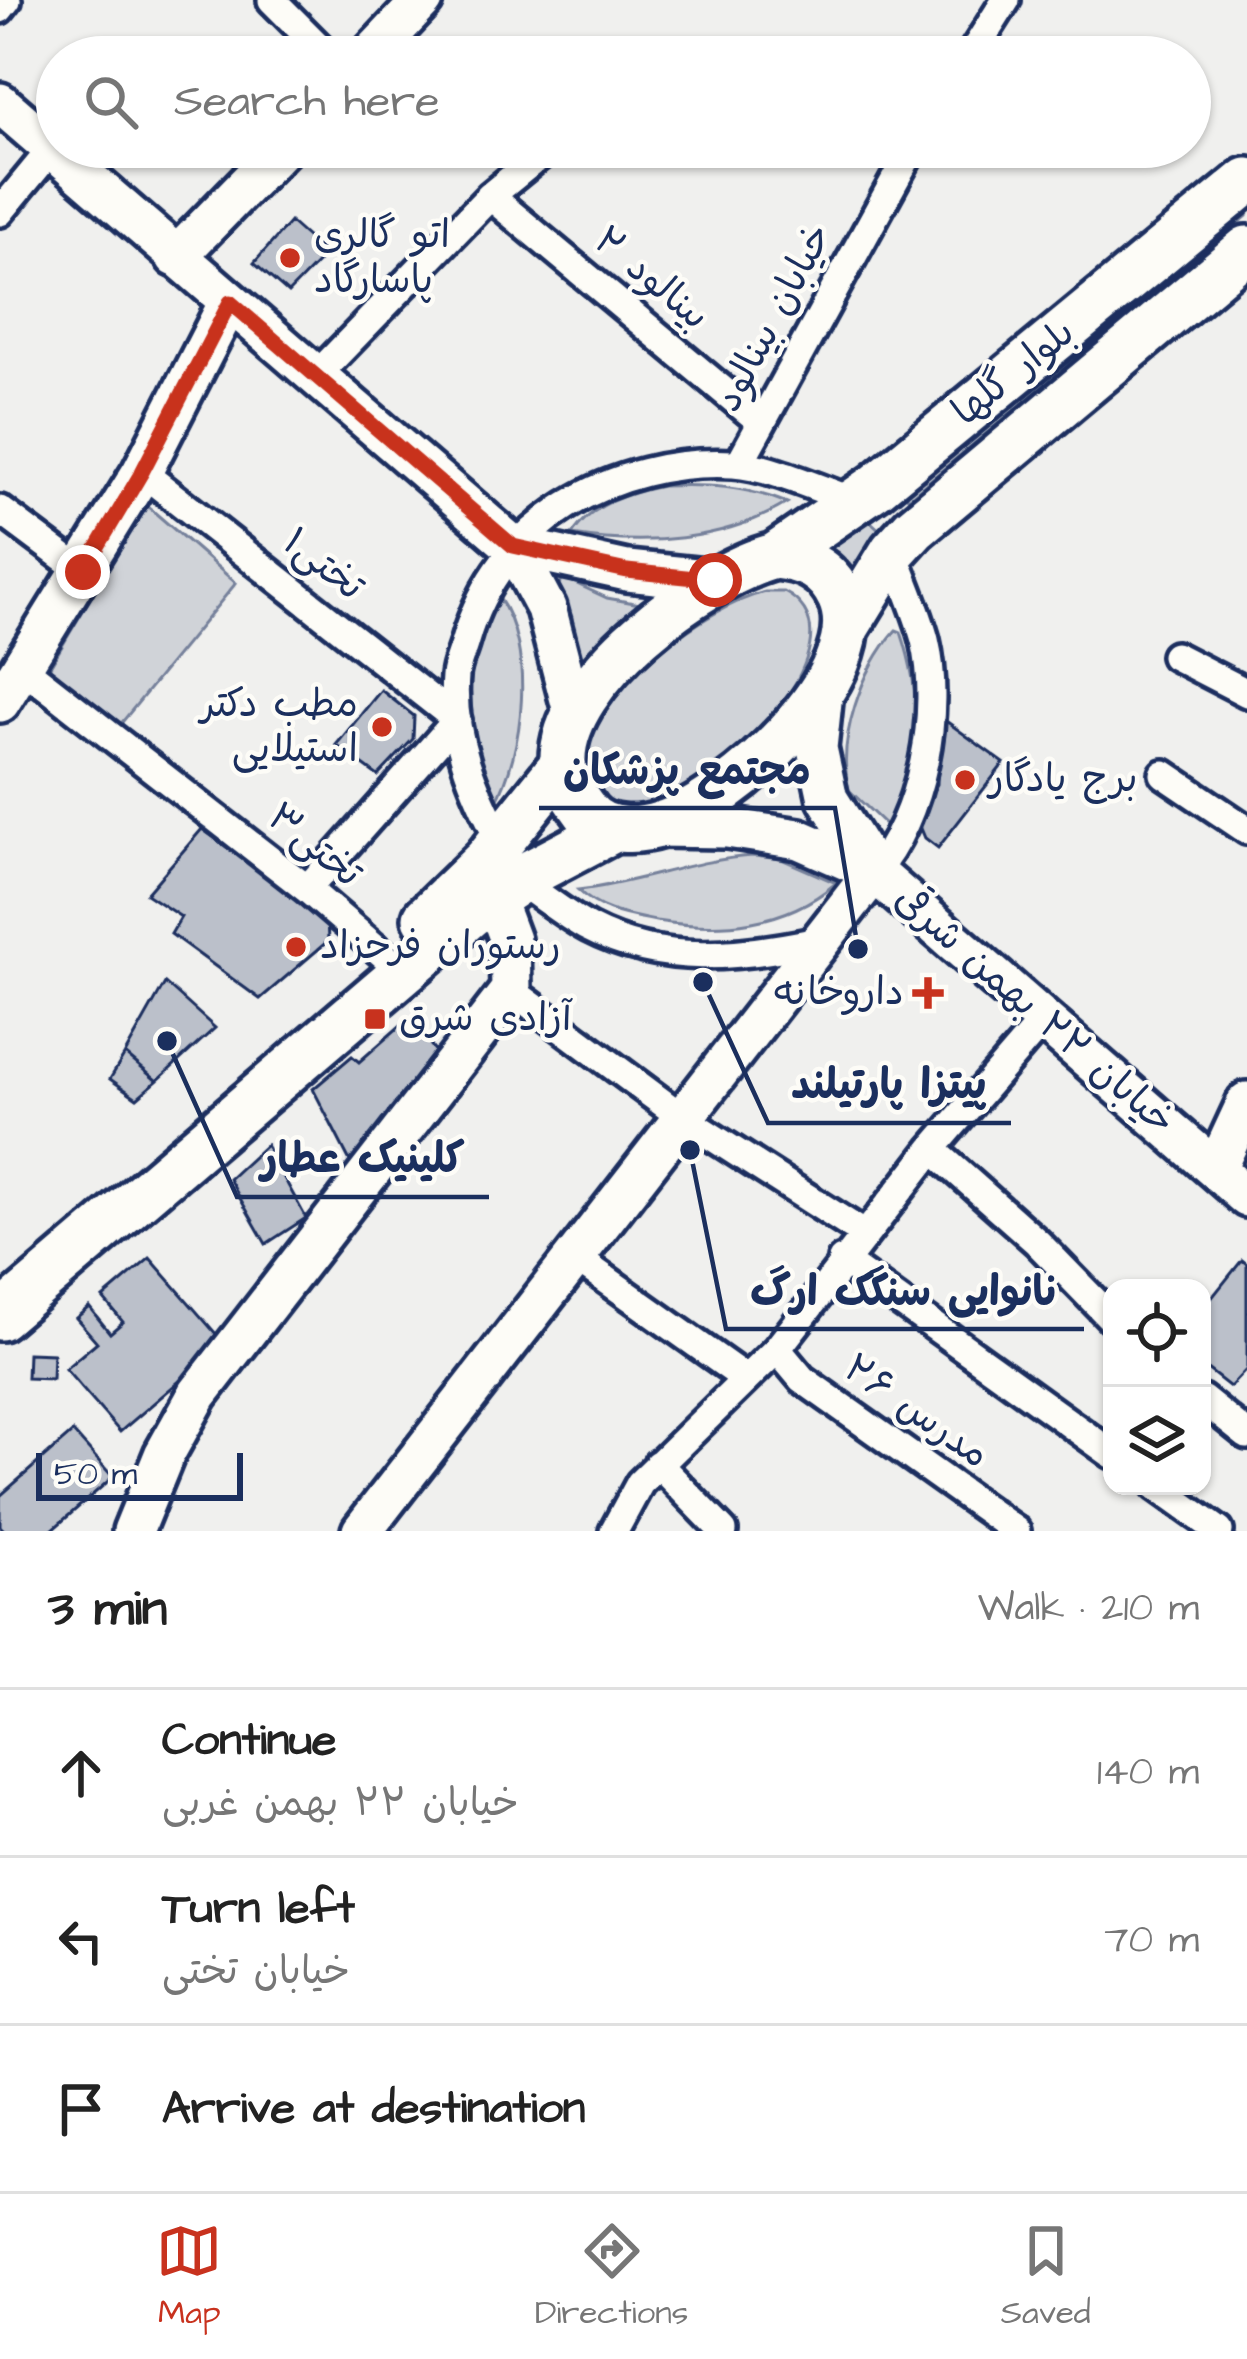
<!DOCTYPE html>
<html lang="en">
<head>
<meta charset="utf-8">
<style>
	:root { --surface:#fff; --page:#f6f6f6; --text:#222; --muted:#767676; --line:#e0e0e0; --accent:#c8321e }
	body { margin:0; font-family:"Architects Daughter","Playpen Sans Arabic",sans-serif; background:var(--page); color:var(--text) }
	.controls { position:absolute; right:36px; bottom:36px; display:grid; overflow:hidden; border-radius:24px; box-shadow:0 3px 9px #0004 }
	.controls button { width:108px; height:108px; display:grid; place-items:center; padding:0; border:0; border-bottom:3px solid var(--line); background:var(--surface); color:var(--text); font:60px sans-serif }
	.scale { position:absolute; left:36px; bottom:30px; width:207px; box-sizing:border-box; padding-left:12px; border:6px solid #1b2f5e; border-top:0; font-size:33px; line-height:42px; white-space:nowrap; color:#1b2f5e; -webkit-text-stroke:9px #fdfcf7; paint-order:stroke }
	.stop { position:absolute; width:36px; height:36px; margin:-27px; border:9px solid #c8321e; border-radius:50%; background:#fff }
	.stop.end { background:#c8321e; border-color:#fff; box-shadow:0 3px 12px #0008 }
	.list { margin:0; padding:0; list-style:none }
	h2 { display:flex; justify-content:space-between; align-items:center; height:156px; margin:0; padding:0 48px; font-size:51px }
	h2 small { font-size:39px; font-weight:400; color:var(--muted) }
	.list li { display:grid; grid-template-columns:78px 1fr auto; gap:36px; align-items:center; box-sizing:border-box; height:168px; padding:0 48px; border-top:3px solid var(--line) }
	.list b { display:block; font-size:45px; white-space:nowrap }
	.list p { margin:0; font-size:39px; white-space:nowrap; color:var(--muted) }
	.list em { font-size:39px; font-style:normal; color:var(--muted) }
	.icon { flex:none; width:66px; height:66px; fill:none; stroke:currentColor; stroke-width:2; stroke-linecap:round; stroke-linejoin:round }
	.map { position:relative; flex:none; width:1247px; height:1531px; overflow:hidden }
	.search { position:absolute; background:var(--surface); box-shadow:0 3px 9px #0004; left:36px; right:36px; top:36px; height:132px; display:flex; align-items:center; gap:30px; box-sizing:border-box; padding:0 42px; border-radius:66px; color:var(--muted); font-size:45px }
	.sheet { height:660px; background:var(--surface) }
	nav { display:flex; justify-content:space-around; align-items:center; box-sizing:border-box; height:168px; border-top:3px solid var(--line); background:var(--surface); font-size:33px; color:var(--muted) }
	nav a { display:grid; justify-items:center; gap:6px }
	nav .on { color:var(--accent) }
	.map>svg:first-child { display:block }
</style>
</head>
<body>
<div class="map">
<svg width="1247" height="1531" viewBox="0 0 1247 1531">
	<rect width="100%" height="100%" fill="#f0f0ee"/>
	<filter id="ink" filterUnits="userSpaceOnUse"><feTurbulence type="fractalNoise" baseFrequency=".00833" numOctaves="2"/><feDisplacementMap in="SourceGraphic" scale="24" xChannelSelector="R" yChannelSelector="G"/><feConvolveMatrix kernelMatrix="1 2 1 2 8 2 1 2 1" color-interpolation-filters="sRGB"/></filter>
	<g filter="url(#ink)">
		<path fill="#d0d3d8" stroke="#76819b" stroke-width="3" d="M 1247,199 L 1247,216 L 909,498 L 901,491 Z
			M 662,486 C 706,484 745,486 787,503 C 723,542 643,546 572,535 C 592,504 627,493 662,486 Z
			M 146,505 L 236,583 L 119,726 L 49,668 Z
			M 870,521 L 883,533 L 847,579 L 820,552 Z
			M 564,578 L 607,598 L 640,604 L 578,666 L 572,617 L 557,586 Z
			M 765,592 L 784,592 C 860,632 754,746 715,776 C 690,796 650,806 620,820 L 581,782 C 583,770 583,756 587,745 C 607,684 704,607 765,592 Z
			M 499,598 C 535,648 524,752 495,804 C 462,726 458,675 499,598 Z
			M 896,630 L 901,632 C 920,688 929,778 886,825 L 849,790 C 836,740 862,669 896,630 Z
			M 754,856 L 781,859 L 836,883 C 784,927 721,931 656,921 C 626,915 601,912 578,890 C 637,884 695,859 754,856 Z"/>
		<path fill="#bbc0ca" stroke="#1b2f5e" stroke-width="3" d="M 290,222 L 326,254 L 288,293 L 254,263 Z
			M 381,690 L 414,716 L 413,739 L 378,776 L 336,745 Z
			M 939,716 L 1004,763 L 938,848 L 925,838 L 920,826 L 922,810 L 937,784 Z
			M 202,829 L 327,919 L 328,941 L 260,999 L 171,934 L 181,917 L 146,894 Z
			M 165,983 L 215,1028 L 157,1081 L 125,1054 Z
			M 409,1018 L 445,1063 L 353,1167 L 313,1089 L 352,1056 L 359,1062 Z
			M 125,1054 L 157,1081 L 137,1098 L 110,1079 Z
			M 266,1145 L 306,1218 L 266,1244 L 229,1179 Z
			M 150,1258 L 224,1343 L 120,1432 L 65,1369 L 97,1342 L 76,1318 L 89,1307 L 110,1333 L 123,1322 L 103,1298 Z
			M 1242,1260 L 1247,1264 L 1247,1369 L 1230,1387 L 1202,1365 L 1202,1310 Z
			M 28,1353 L 53,1354 L 52,1379 L 27,1378 Z
			M 73,1432 L 113,1477 L 51,1531 L 5,1531 L 0,1526 L 0,1496 Z"/>
		<g fill="none" stroke-linecap="round" stroke-linejoin="round">
			<defs>
				<path id="street" d="M 272,0 L 329,57
					M 0,9 L 7,0
					M 970,57 L 1006,0
					M 490,196 L 761,422
					M 0,212 L 51,150
					M 315,377 L 490,196 L 550,147
					M 739,464 L 913,147
					M 142,472 L 457,720 L 307,889
					M 0,510 L 83,572
					M 1175,656 L 1247,693
					M 22,667 L 307,889 L 384,955
					M 1164,774 L 1247,830
					M 501,842 C 474,791 450,736 455,676 C 456,664 462,652 465,641 C 499,521 613,458 733,464 C 769,466 821,490 856,502
					M 874,872 C 922,819 942,710 925,640 C 917,610 903,580 893,551
					M 519,881 C 542,896 565,915 589,928 C 662,966 741,957 818,941
					M 511,990 L 683,1118 L 864,1234
					M 932,1149 L 1037,1242 L 1112,1319
					M 576,1258 L 746,1379
					M 842,1260 L 1112,1454
					M 777,1349 L 802,1379 L 1016,1531
					M 1202,1399 L 1247,1435
					M 658,1464 L 723,1531
					M 1156,1486 L 1219,1531
					M 614,1531 L 640,1483 L 777,1349 L 932,1149 L 1044,1019"/>
				<path id="secondary" d="M 369,57 L 423,0
					M 0,103 L 513,546 L 546,608 L 575,719
					M 176,257 L 283,147
					M 513,546 L 627,571 L 715,580
					M 824,683 L 817,748 L 828,799 L 874,872 L 1247,1197
					M 0,702 L 142,472 L 229,302
					M 656,827 L 727,828 L 799,839 L 874,872
					M 1216,1169 L 1247,1102
					M 133,1531 L 164,1455 L 198,1394 L 511,990 L 510,940 L 494,897
					M 362,1531 L 874,872"/>
				<path id="primary" d="M 775,556 C 805,559 827,569 840,597 C 876,674 728,804 662,824 C 638,832 604,834 586,812 C 575,797 564,782 563,763 C 559,680 703,574 775,556 Z
					M 775,556 L 877,486 L 1247,181
					M 846,628 L 893,551 L 914,528 L 1247,249
					M 426,918 L 486,860 L 563,764
					M 0,1317 L 472,913 L 534,871 L 614,829"/>
			</defs>
			<use href="#street" stroke="#1b2f5e" stroke-width="36"/>
			<use href="#secondary" stroke="#1b2f5e" stroke-width="48"/>
			<use href="#primary" stroke="#1b2f5e" stroke-width="54"/>
			<use href="#street" stroke="#fdfcf7" stroke-width="27"/>
			<use href="#secondary" stroke="#fdfcf7" stroke-width="39"/>
			<use href="#primary" stroke="#fdfcf7" stroke-width="45"/>
		</g>
	</g>
	<g fill="none" stroke-linecap="round" stroke-linejoin="round" filter="url(#ink)">
		<path stroke="#c8321e" stroke-width="15" d="M 83,572 L 142,472 L 230,302 L 513,546 L 627,571 L 715,580"/>
	</g>
	<g fill="#c8321e" stroke="#fdfcf7" stroke-width="4.5">
		<circle cx="290" cy="258" r="12"/>
		<circle cx="382" cy="727" r="12"/>
		<circle cx="965" cy="780" r="12"/>
		<circle cx="296" cy="947" r="12"/>
		<path d="M922 975h12v12h12v12h-12v12h-12v-12h-12v-12h12z"/>
		<rect x="363" y="1007" width="24" height="24" rx="6"/>
	</g>
	<g text-anchor="middle" dominant-baseline="central" stroke-width="9" stroke-linejoin="round" paint-order="stroke">
		<g font-size="39" fill="#1b2f5e" stroke="#fdfcf7" text-anchor="start">
			<text x="314" y="236">اتو گالری<tspan x="314" dy="45">پاسارگاد</tspan></text>
			<text x="358" y="705" text-anchor="end">مطب دکتر<tspan x="358" dy="45">استیلایی</tspan></text>
			<text x="989" y="780">برج یادگار</text>
			<text x="320" y="947">رستوران فرحزاد</text>
			<text x="904" y="993" text-anchor="end">داروخانه</text>
			<text x="399" y="1019">آزادی شرق</text>
		</g>
		<g font-size="39" fill="#1b2f5e" stroke="#fdfcf7">
			<text transform="translate(651 279) rotate(40)">بینالود ۲</text>
			<text transform="translate(774 318) rotate(-62)">خیابان بینالود</text>
			<text transform="translate(1014 373) rotate(-39)">بلوار گلها</text>
			<text transform="translate(323 565) rotate(38)">تختی۱</text>
			<text transform="translate(314 846) rotate(39)">تختی۳</text>
			<text transform="translate(1034 1011) rotate(41)">خیابان ۲۲ بهمن شرقی</text>
			<text transform="translate(916 1412) rotate(35)">مدرس ۲۶</text>
		</g>
	</g>
	<path fill="none" stroke="#1b2f5e" stroke-width="4.5" d="M858 949L835 808H539M703 982L768 1123H1011M167 1041L237 1197H489M690 1150L726 1329H1084"/>
	<g fill="#1b2f5e" stroke="#fdfcf7" stroke-width="4.5">
		<circle cx="858" cy="949" r="12"/>
		<circle cx="703" cy="982" r="12"/>
		<circle cx="167" cy="1041" r="12"/>
		<circle cx="690" cy="1150" r="12"/>
	</g>
	<g font-size="42" text-anchor="middle" font-weight="bold" fill="#1b2f5e" stroke="#fdfcf7" stroke-width="9" stroke-linejoin="round" paint-order="stroke">
		<text x="687" y="784">مجتمع پزشکان</text>
		<text x="889" y="1098">پیتزا پارتیلند</text>
		<text x="363" y="1172">کلینیک عطار</text>
		<text x="905" y="1305">نانوایی سنگک ارگ</text>
	</g>
</svg>
<div class="controls">
<button><svg class="icon" aria-label="locate" viewBox="0 0 24 24"><circle cx="12" cy="12" r="6"/><path d="M12 2v4M12 18v4M2 12h4M18 12h4"/></svg></button>
<button><svg class="icon" aria-label="layers" viewBox="0 0 24 24"><path d="M12 4l9 5-9 5-9-5zM3 14l9 5 9-5"/></svg></button>
</div>
<div class="scale">50 m</div>
<div class="stop" style="left:715px;top:580px"></div>
<div class="stop end" style="left:83px;top:572px"></div>
<div class="search"><svg class="icon" aria-label="search" viewBox="0 0 24 24"><circle cx="10" cy="10" r="6"/><path d="M15 15l6 6"/></svg>Search here</div>
</div>
<section class="sheet">
<h2>3 min<small>Walk · 210 m</small></h2>
<ul class="list">
<li><svg class="icon" aria-label="ahead" viewBox="0 0 24 24"><path d="M12 20V5M6 11l6-6 6 6"/></svg><div><b>Continue</b><p>خیابان ۲۲ بهمن غربی</p></div><em>140 m</em></li>
<li><svg class="icon" aria-label="left" viewBox="0 0 24 24"><path d="M17 20v-9H6M10 6l-5 5 5 5"/></svg><div><b>Turn left</b><p>خیابان تختی</p></div><em>70 m</em></li>
<li><svg class="icon" aria-label="arrive" viewBox="0 0 24 24"><path d="M6 21V4h12l-3 4 3 4H6"/></svg><div><b>Arrive at destination</b></div></li>
</ul>
</section>
<nav>
<a class="on"><svg class="icon" aria-label="map" viewBox="0 0 24 24"><path d="M3 6l6-2 6 2 6-2v14l-6 2-6-2-6 2zM9 4v14M15 6v14"/></svg>Map</a>
<a><svg class="icon" aria-label="directions" viewBox="0 0 24 24"><path d="M12 3l9 9-9 9-9-9zM9 14v-3h6M13 9l2 2-2 2"/></svg>Directions</a>
<a><svg class="icon" aria-label="saved" viewBox="0 0 24 24"><path d="M7 4h10v16l-5-4-5 4z"/></svg>Saved</a>
</nav>
</body>
</html>
